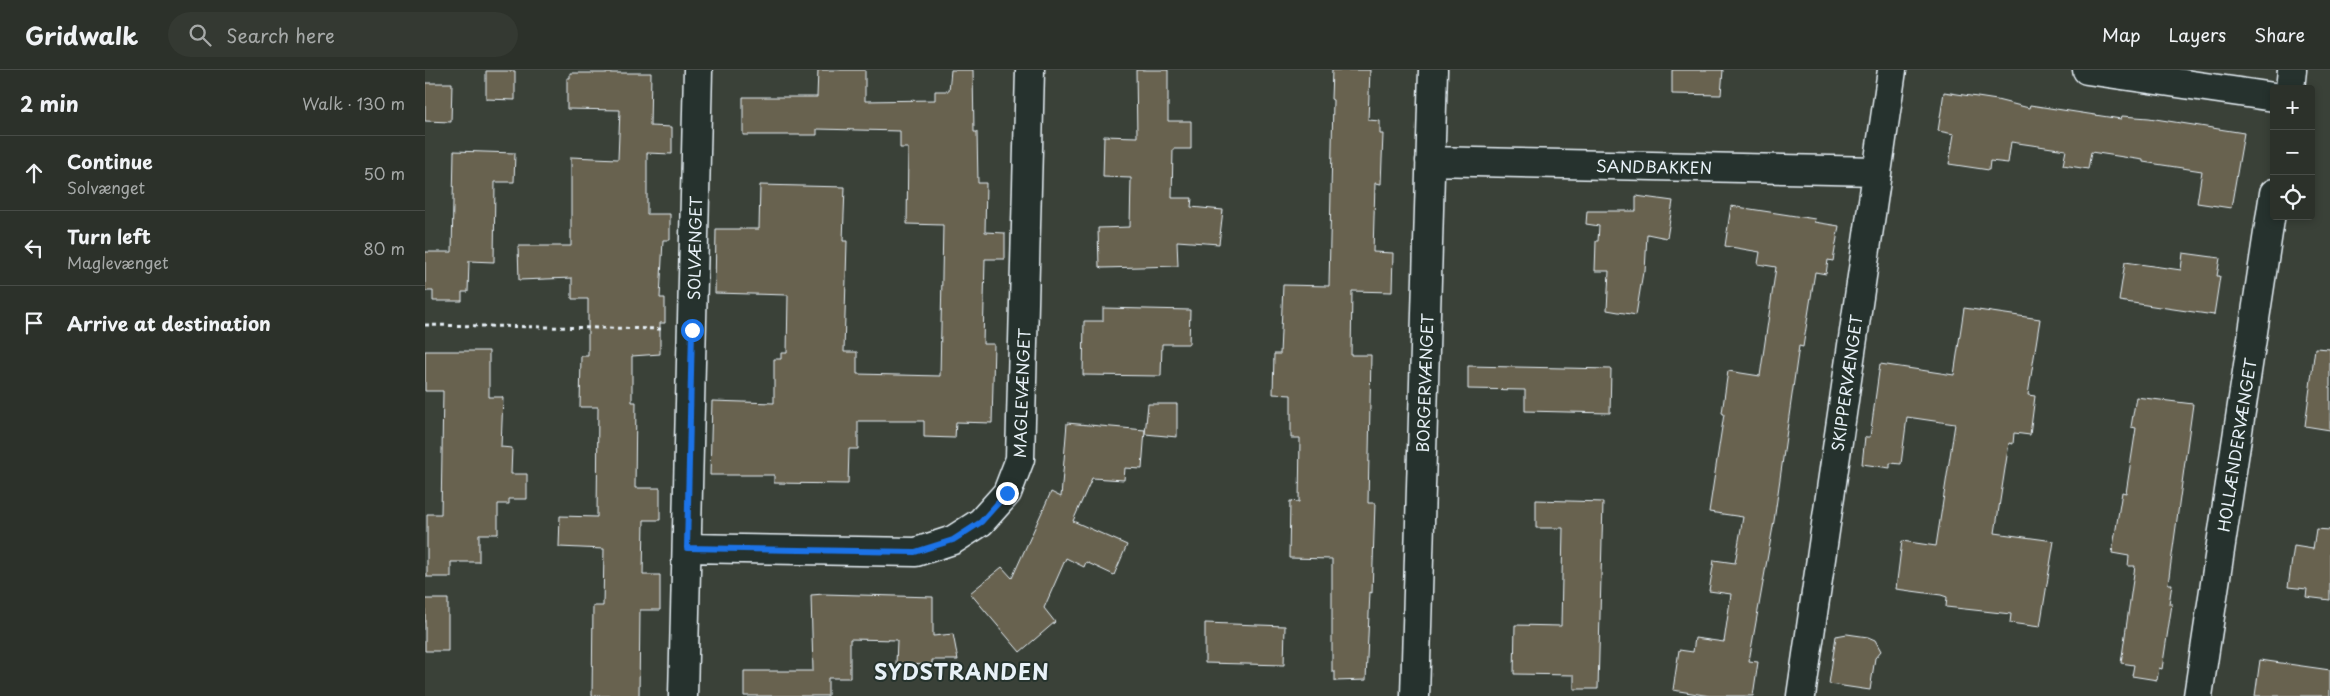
<!DOCTYPE html>
<html lang="en">
<head>
<meta charset="utf-8">
<style>
	:root { --surface:#2c312a; --page:#343932; --text:#f1f3f6; --muted:#a6a9a8; --line:#484c47 }
	body { margin:0; font-family:"Playpen Sans",sans-serif; background:var(--page); color:var(--text) }
	.controls { position:absolute; right:15px; top:15px; display:grid; overflow:hidden; border-radius:5px; box-shadow:0 2px 8px #0003 }
	.controls button { width:45px; height:45px; display:grid; place-items:center; padding:0; border:0; border-bottom:1px solid var(--line); background:var(--surface); color:var(--text); font:25px sans-serif }
	.stop { position:absolute; width:15px; height:15px; margin:-11px; border:4px solid #1a73e8; border-radius:50%; background:#fff }
	.stop.end { background:#1a73e8; border-color:#fff; box-shadow:0 1px 5px #0008 }
	.list { margin:0; padding:0; list-style:none }
	h2 { display:flex; justify-content:space-between; align-items:center; height:65px; margin:0; padding:0 20px; font-size:21px }
	h2 small { font-size:16px; font-weight:400; color:var(--muted) }
	.list li { display:grid; grid-template-columns:32px 1fr auto; gap:15px; align-items:center; box-sizing:border-box; height:75px; padding:0 20px; border-top:1px solid var(--line) }
	.list b { display:block; font-size:19px; white-space:nowrap }
	.list p { margin:0; font-size:16px; white-space:nowrap; color:var(--muted) }
	.list em { font-size:16px; font-style:normal; color:var(--muted) }
	.icon { flex:none; width:28px; height:28px; fill:none; stroke:currentColor; stroke-width:2; stroke-linecap:round; stroke-linejoin:round }
	.map { position:relative; flex:none; width:1905px; height:626px; overflow:hidden }
	header { display:flex; align-items:center; gap:30px; box-sizing:border-box; height:70px; padding:0 25px; background:var(--surface); border-bottom:1px solid var(--line) }
	header strong { font-size:24px }
	nav { display:flex; gap:28px; margin-inline-start:auto; font-size:18px }
	.search { width:350px; height:45px; background:var(--page); display:flex; align-items:center; gap:12px; box-sizing:border-box; padding:0 18px; border-radius:28px; color:var(--muted); font-size:19px }
	main { display:flex }
	aside { flex:1; background:var(--surface) }
	.map>svg:first-child { display:block }
</style>
</head>
<body>
<header>
<strong>Gridwalk</strong>
<div class="search"><svg class="icon" aria-label="search" viewBox="0 0 24 24"><circle cx="10" cy="10" r="6"/><path d="M15 15l6 6"/></svg>Search here</div>
<nav><a>Map</a><a>Layers</a><a>Share</a></nav>
</header>
<main>
<aside>
<h2>2 min<small>Walk · 130 m</small></h2>
<ul class="list">
<li><svg class="icon" aria-label="ahead" viewBox="0 0 24 24"><path d="M12 20V5M6 11l6-6 6 6"/></svg><div><b>Continue</b><p>Solvænget</p></div><em>50 m</em></li>
<li><svg class="icon" aria-label="left" viewBox="0 0 24 24"><path d="M17 20v-9H6M10 6l-5 5 5 5"/></svg><div><b>Turn left</b><p>Maglevænget</p></div><em>80 m</em></li>
<li><svg class="icon" aria-label="arrive" viewBox="0 0 24 24"><path d="M6 21V4h12l-3 4 3 4H6"/></svg><div><b>Arrive at destination</b></div></li>
</ul>
</aside>
<div class="map">
<svg width="1905" height="626" viewBox="0 0 1905 626">
	<rect width="100%" height="100%" fill="#3a4138"/>
	<filter id="ink" filterUnits="userSpaceOnUse"><feTurbulence type="fractalNoise" baseFrequency=".02" numOctaves="2"/><feDisplacementMap in="SourceGraphic" scale="10" xChannelSelector="R" yChannelSelector="G"/><feConvolveMatrix kernelMatrix="1 2 1 2 8 2 1 2 1" color-interpolation-filters="sRGB"/></filter>
	<g filter="url(#ink)">
		<path fill="#676250" stroke="#e8f1f8" d="M 393,0 L 440,0 L 440,31 L 510,30 L 510,21 L 524,21 L 526,0 L 548,0 L 549,62 L 552,62 L 553,113 L 561,113 L 560,162 L 580,163 L 580,189 L 560,189 L 558,274 L 569,274 L 567,353 L 531,352 L 530,368 L 499,367 L 499,351 L 433,351 L 433,379 L 424,379 L 423,414 L 349,413 L 349,405 L 285,405 L 287,331 L 349,333 L 349,289 L 356,289 L 356,283 L 362,283 L 363,225 L 290,223 L 291,159 L 334,159 L 335,115 L 420,117 L 418,171 L 422,171 L 419,282 L 432,282 L 432,304 L 515,306 L 518,155 L 482,154 L 483,78 L 475,78 L 475,61 L 392,59 L 392,65 L 318,65 L 318,27 L 392,27 Z
			M 711,0 L 743,0 L 743,51 L 766,51 L 766,79 L 748,79 L 747,128 L 767,128 L 766,137 L 798,140 L 794,174 L 752,171 L 753,196 L 677,198 L 674,197 L 673,158 L 705,157 L 706,108 L 678,107 L 679,66 L 712,67 Z
			M 907,0 L 945,0 L 943,50 L 955,51 L 955,64 L 958,64 L 956,114 L 950,113 L 948,182 L 968,183 L 967,222 L 927,221 L 926,285 L 946,285 L 943,433 L 950,433 L 947,523 L 945,522 L 941,610 L 910,611 L 910,602 L 907,602 L 907,489 L 864,488 L 865,431 L 874,432 L 875,368 L 866,368 L 866,325 L 848,324 L 849,284 L 855,284 L 858,215 L 904,216 L 908,30 L 906,29 Z
			M 1247,0 L 1298,0 L 1296,25 L 1247,24 Z
			M 61,1 L 90,1 L 90,30 L 61,29 Z
			M 145,3 L 226,3 L 225,56 L 247,57 L 247,84 L 222,83 L 222,144 L 245,144 L 245,170 L 238,170 L 235,228 L 240,228 L 240,253 L 235,253 L 235,284 L 207,286 L 207,332 L 211,332 L 210,418 L 235,418 L 235,450 L 219,450 L 218,505 L 235,505 L 235,540 L 215,540 L 214,626 L 167,626 L 168,536 L 178,536 L 179,479 L 134,477 L 135,446 L 172,447 L 173,337 L 155,337 L 156,286 L 163,286 L 163,229 L 147,229 L 147,208 L 94,210 L 93,176 L 146,176 L 146,87 L 193,89 L 195,40 L 142,39 L 142,8 L 145,8 Z
			M 0,13 L 27,13 L 26,52 L 0,51 Z
			M 1519,22 L 1572,30 L 1604,38 L 1605,35 L 1696,49 L 1697,46 L 1724,48 L 1819,63 L 1806,138 L 1772,133 L 1777,101 L 1718,92 L 1718,90 L 1666,82 L 1663,99 L 1638,95 L 1641,80 L 1586,72 L 1583,93 L 1565,91 L 1564,100 L 1524,94 L 1529,64 L 1513,61 Z
			M 29,81 L 90,83 L 89,112 L 70,112 L 69,192 L 44,191 L 43,222 L 37,222 L 37,231 L 8,231 L 8,221 L 0,221 L 0,182 L 27,182 Z
			M 1211,126 L 1248,131 L 1242,168 L 1222,164 L 1220,202 L 1218,202 L 1211,245 L 1182,240 L 1184,201 L 1170,201 L 1171,171 L 1173,171 L 1174,156 L 1161,154 L 1162,141 L 1211,141 Z
			M 1306,136 L 1390,149 L 1389,152 L 1414,156 L 1408,191 L 1403,190 L 1401,204 L 1390,202 L 1378,277 L 1374,276 L 1349,451 L 1324,591 L 1333,592 L 1328,626 L 1285,626 L 1248,620 L 1254,580 L 1268,582 L 1270,568 L 1299,572 L 1306,524 L 1284,521 L 1289,490 L 1310,493 L 1318,447 L 1284,442 L 1299,344 L 1297,343 L 1303,301 L 1335,306 L 1351,197 L 1333,194 L 1335,182 L 1300,176 Z
			M 1758,183 L 1795,188 L 1792,206 L 1795,206 L 1789,245 L 1694,231 L 1700,192 L 1756,200 Z
			M 678,238 L 765,240 L 764,274 L 737,274 L 736,306 L 658,305 L 659,251 L 678,251 Z
			M 1539,238 L 1615,249 L 1603,325 L 1610,326 L 1605,365 L 1589,363 L 1588,374 L 1584,373 L 1570,463 L 1629,471 L 1615,557 L 1585,553 L 1586,544 L 1521,537 L 1522,527 L 1516,525 L 1471,519 L 1477,471 L 1511,476 L 1530,354 L 1482,347 L 1476,394 L 1465,393 L 1465,398 L 1437,394 L 1440,367 L 1445,367 L 1455,294 L 1529,305 Z
			M 1890,278 L 1905,279 L 1905,360 L 1880,356 Z
			M 0,281 L 64,281 L 64,327 L 78,327 L 76,377 L 87,378 L 86,404 L 102,404 L 102,429 L 84,429 L 84,434 L 73,434 L 73,464 L 54,464 L 54,492 L 26,492 L 26,507 L 2,507 L 2,444 L 16,444 L 18,321 L 0,321 Z
			M 1043,296 L 1186,299 L 1185,343 L 1100,341 L 1100,320 L 1043,319 Z
			M 1711,327 L 1768,334 L 1743,514 L 1747,514 L 1744,534 L 1747,534 L 1737,599 L 1734,598 L 1732,610 L 1707,606 L 1709,595 L 1696,593 L 1710,496 L 1703,496 L 1704,486 L 1687,483 L 1697,422 L 1701,423 L 1711,358 L 1706,357 Z
			M 723,334 L 752,334 L 752,367 L 720,364 Z
			M 642,353 L 720,360 L 717,399 L 700,398 L 699,410 L 667,408 L 648,451 L 702,475 L 689,505 L 661,492 L 659,497 L 641,488 L 619,538 L 630,552 L 595,582 L 545,523 L 577,497 L 587,508 L 626,422 L 636,427 Z
			M 1111,430 L 1178,432 L 1173,619 L 1149,619 L 1149,605 L 1089,604 L 1090,555 L 1136,556 L 1138,458 L 1111,458 Z
			M 1891,459 L 1905,460 L 1905,530 L 1881,527 L 1882,519 L 1863,517 L 1869,476 L 1888,479 Z
			M 399,524 L 508,527 L 508,566 L 528,564 L 533,590 L 507,590 L 507,595 L 471,594 L 472,570 L 425,569 L 425,608 L 403,608 L 403,626 L 319,626 L 319,601 L 388,601 L 386,525 Z
			M 0,529 L 23,529 L 23,581 L 0,581 Z
			M 780,553 L 860,556 L 859,595 L 780,593 Z
			M 1422,564 L 1443,567 L 1450,570 L 1456,581 L 1450,588 L 1445,620 L 1404,614 L 1411,566 Z
			M 1835,590 L 1905,600 L 1905,626 L 1830,626 Z"/>
		<g fill="none" stroke-linecap="round" stroke-linejoin="round">
			<defs>
				<path id="minor" d="M 1662,0 L 1849,27
					M 1865,19 L 1867,0
					M 1005,91 L 1452,101
					M 262,478 L 491,482 L 528,470 L 556,452 L 582,423 L 595,389 L 605,0
					M 258,626 L 273,0
					M 990,626 L 1008,0
					M 1376,626 L 1467,0
					M 1773,626 L 1849,123"/>
			</defs>
			<use href="#minor" stroke="#e8f1f8" stroke-width="31"/>
			<path stroke="#e8f1f8" stroke-width="3" stroke-dasharray="4 4" stroke-linecap="butt" d="M 0,255 L 239,259"/>
			<use href="#minor" stroke="#26332d" stroke-width="28"/>
		</g>
	</g>
	<g fill="none" stroke-linecap="round" stroke-linejoin="round" filter="url(#ink)">
		<path stroke="#1a73e8" stroke-width="6" d="M 267,260 L 262,478 L 490,482 L 528,470 L 556,452 L 582,423"/>
	</g>
	<g text-anchor="middle" dominant-baseline="central" stroke-width="4" stroke-linejoin="round" paint-order="stroke">
		<g font-size="16" fill="#e8f1f8" stroke="#26332d">
			<text transform="translate(1229 96) rotate(1)">SANDBAKKEN</text>
			<text transform="translate(269 178) rotate(-89)">SOLVÆNGET</text>
			<text transform="translate(999 313) rotate(-88)">BORGERVÆNGET</text>
			<text transform="translate(1421 313) rotate(-82)">SKIPPERVÆNGET</text>
			<text transform="translate(596 323) rotate(-88)">MAGLEVÆNGET</text>
			<text transform="translate(1811 375) rotate(-81)">HOLLÆNDERVÆNGET</text>
		</g>
		<g font-size="21" font-weight="bold" letter-spacing="1" fill="#e8f1f8" stroke="#26332d">
			<text x="537" y="601">SYDSTRANDEN</text>
		</g>
	</g>
</svg>
<div class="controls">
<button>+</button>
<button>−</button>
<button><svg class="icon" aria-label="locate" viewBox="0 0 24 24"><circle cx="12" cy="12" r="6"/><path d="M12 2v4M12 18v4M2 12h4M18 12h4"/></svg></button>
</div>
<div class="stop" style="left:267px;top:260px"></div>
<div class="stop end" style="left:582px;top:423px"></div>
</div>
</main>
</body>
</html>
